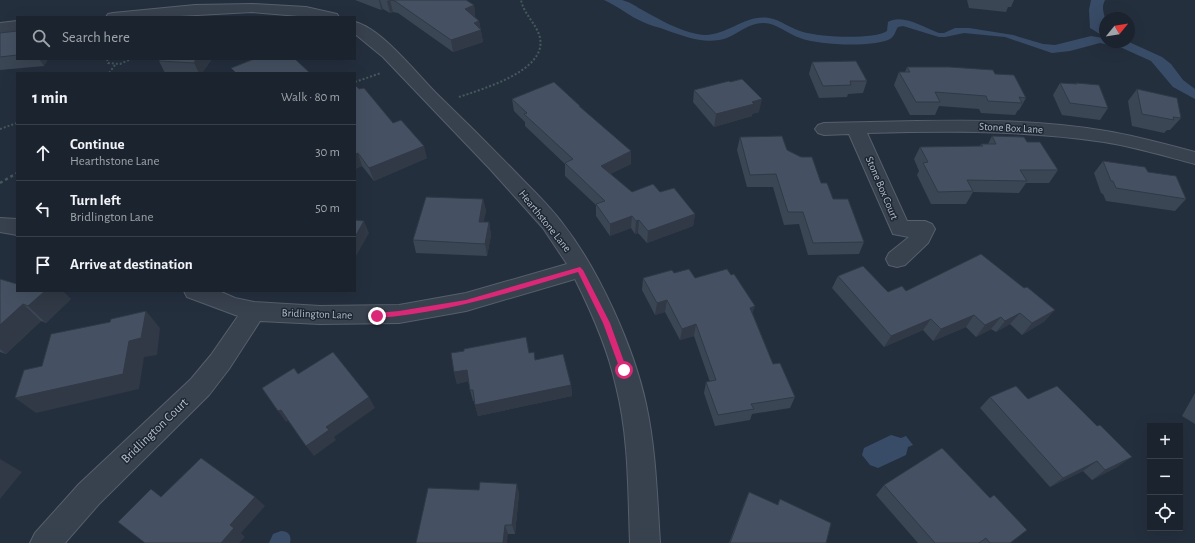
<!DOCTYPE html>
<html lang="en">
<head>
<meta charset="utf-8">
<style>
	:root { --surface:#1b232e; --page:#242b36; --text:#f1f3f6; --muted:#a0a4aa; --line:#39404a }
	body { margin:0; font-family:"Alegreya Sans",sans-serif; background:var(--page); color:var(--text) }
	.controls { position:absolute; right:12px; bottom:12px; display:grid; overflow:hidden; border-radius:0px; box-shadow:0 4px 16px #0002 }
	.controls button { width:36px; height:36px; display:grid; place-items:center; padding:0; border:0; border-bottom:1px solid var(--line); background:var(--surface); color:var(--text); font:20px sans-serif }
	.compass { position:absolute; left:1099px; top:12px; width:36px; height:36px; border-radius:50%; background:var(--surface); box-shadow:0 4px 16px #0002; rotate:60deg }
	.stop { position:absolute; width:12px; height:12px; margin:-9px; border:3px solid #db2777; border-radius:50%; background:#fff }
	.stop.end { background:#db2777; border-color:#fff; box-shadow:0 1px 4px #0008 }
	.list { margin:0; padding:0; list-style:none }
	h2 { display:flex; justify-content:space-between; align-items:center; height:52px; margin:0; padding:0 16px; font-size:17px }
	h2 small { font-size:13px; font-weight:400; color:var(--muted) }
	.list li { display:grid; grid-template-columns:26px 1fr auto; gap:12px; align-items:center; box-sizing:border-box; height:56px; padding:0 16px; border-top:1px solid var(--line) }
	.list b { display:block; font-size:15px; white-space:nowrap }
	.list p { margin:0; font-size:13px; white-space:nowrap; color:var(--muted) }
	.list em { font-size:13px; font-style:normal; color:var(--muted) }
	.icon { flex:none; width:22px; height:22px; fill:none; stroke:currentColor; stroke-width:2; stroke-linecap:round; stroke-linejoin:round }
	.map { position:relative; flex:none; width:1195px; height:543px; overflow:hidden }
	.search { position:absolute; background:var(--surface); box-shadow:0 4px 16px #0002; left:16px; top:16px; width:340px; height:44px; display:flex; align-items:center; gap:10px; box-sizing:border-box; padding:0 14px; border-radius:0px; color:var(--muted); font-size:15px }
	.panel { position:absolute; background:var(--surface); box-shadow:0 4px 16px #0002; left:16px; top:72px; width:340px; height:220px; border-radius:0px }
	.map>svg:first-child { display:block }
</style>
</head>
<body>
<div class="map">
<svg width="1195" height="543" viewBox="0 0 1195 543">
	<rect width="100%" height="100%" fill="#242f3e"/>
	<path fill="#394c67" d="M 604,0 C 610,0 617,0 622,0 C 630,2 637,7 644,11 C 661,20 677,30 697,34 C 725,40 742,14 769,18 C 781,20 791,29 803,32 C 820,37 873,40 887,31 L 888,22 C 902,13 925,28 939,33 L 944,33 L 955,28 L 969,28 L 1013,35 L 1043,44 L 1055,45 L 1091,36 L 1103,38 L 1103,36 L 1090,28 L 1089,10 L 1091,0 L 1105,0 C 1101,8 1104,12 1105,19 C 1106,26 1105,34 1105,42 L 1129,42 L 1162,57 L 1171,64 L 1183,80 L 1195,89 L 1195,99 L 1173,87 L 1151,61 L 1120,47 L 1100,43 L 1070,51 L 1052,53 L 1005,37 L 964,33 L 945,37 L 939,37 L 903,26 L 898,27 C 895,31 895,36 890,39 C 872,48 818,45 800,38 C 788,34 776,23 764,23 C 747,22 735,38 719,40 C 701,43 683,36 666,30 C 659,27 651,26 643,22 C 629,16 618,6 604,0 Z
		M 891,435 L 901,438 L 906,436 L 913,445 L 908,447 L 906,455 L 878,468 L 870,465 L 862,455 L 864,448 Z
		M 281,531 C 288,531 292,535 290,543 L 269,543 L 273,534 Z"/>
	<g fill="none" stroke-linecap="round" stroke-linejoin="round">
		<defs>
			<path id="minor" d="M 252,4 L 306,7 L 337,14 L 339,17 L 310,17 L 252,12 L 161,17 L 106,17 L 108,14 L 113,13 L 195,5 Z
				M 17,21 L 17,31 L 0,33 L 0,23 Z
				M 355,22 C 383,29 419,77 440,97 C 468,124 496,152 523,180 C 537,194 551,208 563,224 C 599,270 634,348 646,404 C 656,450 657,497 660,543 L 630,543 C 628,491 629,437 616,386 C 608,349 592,313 575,279 L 466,311 L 399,323 L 320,324 L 260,321 L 229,369 L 209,395 L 99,504 L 65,543 L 30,543 L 35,533 L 79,484 L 191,379 L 211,355 L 238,316 L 187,297 L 184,291 L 219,291 L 235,298 L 254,302 L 320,306 L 399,305 L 466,293 L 567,264 L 543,228 L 490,169 L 383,57 L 355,34 Z
				M 917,121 C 980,120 1043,120 1106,131 C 1136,136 1165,144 1195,152 L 1195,164 C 1165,156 1135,147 1104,142 C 1025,130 946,131 867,133 L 907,221 L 925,221 L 932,224 L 935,229 L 928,243 L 905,265 L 897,267 L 889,265 L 886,259 L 889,253 L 909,237 L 893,234 L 849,134 L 824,135 L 818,133 L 815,129 L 818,125 L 824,123 Z
				M 0,218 L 17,219 L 17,235 L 0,232 Z"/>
		</defs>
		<use href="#minor" stroke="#565f6c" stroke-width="2"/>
		<path stroke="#44595c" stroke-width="2" stroke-dasharray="2 2" stroke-linecap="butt" d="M 107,59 L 108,63 L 120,64 L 131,59
			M 109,73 L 115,65
			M 355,82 L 381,73
			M 459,97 C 482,89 547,71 540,38 C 537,24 524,15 521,0
			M 0,129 L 17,123"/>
		<path stroke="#44595c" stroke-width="2.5" stroke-dasharray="3 3" stroke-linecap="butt" d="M 0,183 L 17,173"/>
		<use href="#minor" fill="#38414e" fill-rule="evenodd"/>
	</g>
	<path fill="#3b4654" d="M 355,0 L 466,0 L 474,5 L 475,17 L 479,21 L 483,42 L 453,52 L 398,13 L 393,12 L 390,13 L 383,9 L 381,10 Z
		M 967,0 L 1014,0 L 1011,7 L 1008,7 L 1006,12 L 969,8 Z
		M 17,31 L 17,59 L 48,59 L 44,66 L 0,70 L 0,33 Z
		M 212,59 L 202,73 L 165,73 L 159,61 Z
		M 812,62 L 867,81 L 863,93 L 848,94 L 847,97 L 819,98 L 809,74 Z
		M 907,67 L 1026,98 L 1019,110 L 1018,110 L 1015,115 L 981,113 L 979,109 L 939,106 L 935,115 L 910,115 L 894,85 L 899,72 L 905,72 Z
		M 1060,83 L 1075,84 L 1076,83 L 1108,108 L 1100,120 L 1062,115 L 1053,95 Z
		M 359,89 L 393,123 L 427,158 L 374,181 L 362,166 L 355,169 Z
		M 1137,89 L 1181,118 L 1170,130 L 1167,130 L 1164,133 L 1132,126 L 1128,101 Z
		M 694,90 L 759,112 L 752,114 L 752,116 L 714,127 L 693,102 Z
		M 512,99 L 580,106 L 581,108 L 631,164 L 610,174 L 632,192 L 660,192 L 695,214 L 693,226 L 647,243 L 638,233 L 635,234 L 631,228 L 610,236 L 596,216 L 596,205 L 565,176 L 565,164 L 525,126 L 525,122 L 514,111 Z
		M 992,136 L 1027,142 L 1058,170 L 1049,183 L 1026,183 L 1019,193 L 973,192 L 966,204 L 931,204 L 917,175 L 919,171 L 914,159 L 920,147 L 980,146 L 981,144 L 988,144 Z
		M 740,137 L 787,150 L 821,183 L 864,242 L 859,254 L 808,255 L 799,224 L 784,225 L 773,187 L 747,187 L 737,150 Z
		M 1103,161 L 1148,172 L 1186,199 L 1175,211 L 1106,201 L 1103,194 L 1101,193 L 1094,173 Z
		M 483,199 L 486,211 L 483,222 L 489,222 L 491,235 L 487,256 L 416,253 L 413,240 Z
		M 981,254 L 1045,321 L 1022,335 L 1010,324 L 996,332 L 991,329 L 976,337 L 966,327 L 933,341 L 923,330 L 884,347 L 832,288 L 838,276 L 888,292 L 906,291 Z
		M 674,273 L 695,278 L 753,314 L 773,364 L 795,397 L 790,408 L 752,414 L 750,420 L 715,426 L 704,393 L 706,382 L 710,382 L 694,336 L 680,340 L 665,312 L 655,315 L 642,290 L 643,278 Z
		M 0,279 L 71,299 L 46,323 L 41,321 L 6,354 L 0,352 Z
		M 529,353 L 535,360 L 571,385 L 572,396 L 478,416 L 474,401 L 473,401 L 470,390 L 468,381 L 457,384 L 454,372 Z
		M 1195,393 L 1195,424 L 1182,416 Z
		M 990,397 L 1028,399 L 1117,467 L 1092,480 L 1083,471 L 1050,487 L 980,408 Z
		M 884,485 L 990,498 L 1010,543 L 918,543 L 876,495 Z
		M 479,490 L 519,493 L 515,534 L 508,534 Z
		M 749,492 L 777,505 L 780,499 L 826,543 L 729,543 L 745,501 Z"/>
	<path fill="#303945" d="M 379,0 L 380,0 L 383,9 L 381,10 Z
		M 390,0 L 393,12 L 390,13 L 387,1 Z
		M 474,5 L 475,17 L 467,21 L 465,9 Z
		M 479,21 L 483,42 L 453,52 L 451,40 L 474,23 Z
		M 39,59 L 48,59 L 44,66 Z
		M 196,59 L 212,59 L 202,73 L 199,73 L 194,63 Z
		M 762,99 L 759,112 L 752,114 L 752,116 L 714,127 L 716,114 L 752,102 Z
		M 424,146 L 427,158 L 374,181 L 369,168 Z
		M 631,151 L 631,164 L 601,178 L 601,166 Z
		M 358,153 L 362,166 L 355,169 L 355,154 Z
		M 483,199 L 486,211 L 481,235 L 479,222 Z
		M 695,214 L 693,226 L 647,243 L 648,231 Z
		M 632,216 L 631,228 L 610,236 L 610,224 Z
		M 639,220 L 638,233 L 635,234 L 636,221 Z
		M 364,221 L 369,233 L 356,256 L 355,254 L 355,237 Z
		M 489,222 L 491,235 L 487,256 L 485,244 Z
		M 45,291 L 63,291 L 71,299 L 46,323 L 28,306 Z
		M 667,300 L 665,312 L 655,315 L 657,303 Z
		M 23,304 L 41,321 L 6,354 L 0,349 L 0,325 Z
		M 755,306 L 751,318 L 750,308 Z
		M 1055,310 L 1045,321 L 1022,335 L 1032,323 Z
		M 146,311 L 160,328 L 157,355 L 144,357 L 139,389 L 36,413 L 15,398 Z
		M 1020,313 L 1010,324 L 996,332 L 1005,321 Z
		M 974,315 L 966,327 L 933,341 L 941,329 Z
		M 1001,317 L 991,329 L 976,337 L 985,325 Z
		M 931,319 L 923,330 L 884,347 L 891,336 Z
		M 696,324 L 694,336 L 680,340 L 682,329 Z
		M 467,370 L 470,381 L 457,384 L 454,372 Z
		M 571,385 L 572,396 L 478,416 L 475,405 Z
		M 369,397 L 375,408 L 334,437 L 336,440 L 314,456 L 306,446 L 326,427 Z
		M 281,410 L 289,420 L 286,422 L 278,411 Z
		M 1132,457 L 1117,467 L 1092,480 L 1105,470 Z
		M 0,459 L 22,472 L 0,499 Z
		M 1097,461 L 1083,471 L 1050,487 L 1063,478 Z
		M 517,484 L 519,493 L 515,534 L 512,525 Z
		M 255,497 L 265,506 L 241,533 L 245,537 L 239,543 L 221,543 L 230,525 Z
		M 505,525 L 508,534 L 507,543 L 503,543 Z"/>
	<path fill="#455162" stroke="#303945" d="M 390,0 L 466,0 L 474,5 L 465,9 L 479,21 L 474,23 L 481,30 L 451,40 L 395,1 Z
		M 17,31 L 17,55 L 0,57 L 0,33 Z
		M 161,59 L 196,59 L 194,63 L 159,61 Z
		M 254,59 L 295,59 L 310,73 L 236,73 L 231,68 Z
		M 856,61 L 867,81 L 850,81 L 851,85 L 823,86 L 812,62 Z
		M 907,67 L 949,67 L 993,70 L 995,74 L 1014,75 L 1026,98 L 1019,97 L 1022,103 L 988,101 L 986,96 L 935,92 L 940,102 L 916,102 L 899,72 L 910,72 Z
		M 742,79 L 762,99 L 752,102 L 754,104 L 716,114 L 694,90 L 729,81 L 730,82 Z
		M 554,82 L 580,106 L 579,106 L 631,151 L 601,166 L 632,192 L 653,184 L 660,192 L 674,188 L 695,214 L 648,231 L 639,220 L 636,221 L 632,216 L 610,224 L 596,204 L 605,201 L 565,163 L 573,159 L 524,114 L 527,113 L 512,99 Z
		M 1060,83 L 1077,84 L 1076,83 L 1099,85 L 1108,108 L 1070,103 Z
		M 355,85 L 359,89 L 364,88 L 393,123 L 401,120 L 424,146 L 369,168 L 358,153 L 355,154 Z
		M 1137,89 L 1177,98 L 1181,118 L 1173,117 L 1174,120 L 1142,114 Z
		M 782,136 L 787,150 L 801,157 L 812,157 L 821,183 L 827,183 L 833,199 L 848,199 L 864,242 L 813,243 L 803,212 L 788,212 L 776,174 L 750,175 L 740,137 Z
		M 992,136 L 1024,137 L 1027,142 L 1040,142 L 1058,170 L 1020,170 L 1027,181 L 967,180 L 973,191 L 938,192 L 923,163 L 928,162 L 920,147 L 983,146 L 981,144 L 996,144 Z
		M 1103,161 L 1145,167 L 1148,172 L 1176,176 L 1186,199 L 1116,188 L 1113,181 L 1111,181 Z
		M 426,197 L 483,199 L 479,222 L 489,222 L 485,244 L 413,240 Z
		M 355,220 L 364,221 L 355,237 Z
		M 981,254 L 1024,288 L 1027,287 L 1055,310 L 1032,323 L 1020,313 L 1005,321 L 1001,317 L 985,325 L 974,315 L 941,329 L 931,319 L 891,336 L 838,276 L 863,266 L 888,292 L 902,286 L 906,291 Z
		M 689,269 L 695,278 L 727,269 L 731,275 L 734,274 L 755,306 L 750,308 L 773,364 L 780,363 L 795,397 L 751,404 L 754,409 L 718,415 L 706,382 L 716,380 L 696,324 L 682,329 L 667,300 L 657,303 L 643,278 L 672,270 L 674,273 Z
		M 0,279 L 17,284 L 17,291 L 45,291 L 28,306 L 23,304 L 0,325 Z
		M 146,311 L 141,338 L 129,341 L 123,374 L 15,398 L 24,370 L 42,366 L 51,334 L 110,322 L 111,319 Z
		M 526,337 L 529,353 L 534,352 L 535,360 L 563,354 L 571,385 L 475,405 L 473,390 L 470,390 L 467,370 L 454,372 L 451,353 L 464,351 L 464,349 Z
		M 333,352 L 369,397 L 326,427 L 329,430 L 306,446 L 281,410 L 278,411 L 262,388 L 294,368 L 298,374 Z
		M 1016,386 L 1028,399 L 1057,386 L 1097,426 L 1100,425 L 1132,457 L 1105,470 L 1097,461 L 1063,478 L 990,397 Z
		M 942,448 L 990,498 L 994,495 L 1027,530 L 1010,543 L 990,543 L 986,538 L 979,543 L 935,543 L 884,485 Z
		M 201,458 L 255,497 L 230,525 L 234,528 L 221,543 L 145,543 L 118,522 L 151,489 L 161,497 Z
		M 480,482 L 517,484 L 512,525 L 505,525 L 503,543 L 416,543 L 428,488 L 479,490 Z
		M 749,492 L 778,505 L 780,499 L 831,523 L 826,543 L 730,543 Z"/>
	<path fill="#db2777" d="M 580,267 L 583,270 L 610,323 L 627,370 L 626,372 L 621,372 L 603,323 L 578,272 C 512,292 447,313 377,318 L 374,316 L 377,313 L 399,311 L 466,300 Z"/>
	<g text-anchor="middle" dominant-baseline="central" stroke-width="3" stroke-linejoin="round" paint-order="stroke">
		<g font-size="11" fill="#b4bcc9" stroke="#1d2633">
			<text transform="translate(1011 128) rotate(3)">Stone Box Lane</text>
			<text transform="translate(882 188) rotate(67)">Stone Box Court</text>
			<text transform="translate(545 221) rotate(51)">Hearthstone Lane</text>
			<text transform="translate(317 314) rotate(2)">Bridlington Lane</text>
		</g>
		<g font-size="13" fill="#b4bcc9" stroke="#1d2633">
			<text transform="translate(155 431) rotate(-44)">Bridlington Court</text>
		</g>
	</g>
</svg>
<div class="controls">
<button>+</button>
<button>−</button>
<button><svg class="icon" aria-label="locate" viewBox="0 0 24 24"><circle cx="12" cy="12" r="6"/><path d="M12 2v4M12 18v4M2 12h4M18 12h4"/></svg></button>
</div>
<svg class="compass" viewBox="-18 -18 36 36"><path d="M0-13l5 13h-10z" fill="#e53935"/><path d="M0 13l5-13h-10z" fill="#a0a4aa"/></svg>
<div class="stop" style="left:624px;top:370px"></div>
<div class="stop end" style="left:377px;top:316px"></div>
<div class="search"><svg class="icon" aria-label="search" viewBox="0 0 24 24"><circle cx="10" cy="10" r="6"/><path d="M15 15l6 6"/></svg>Search here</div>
<section class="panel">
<h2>1 min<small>Walk · 80 m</small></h2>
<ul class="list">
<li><svg class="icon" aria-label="ahead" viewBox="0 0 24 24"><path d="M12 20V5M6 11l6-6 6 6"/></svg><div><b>Continue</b><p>Hearthstone Lane</p></div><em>30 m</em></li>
<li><svg class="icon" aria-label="left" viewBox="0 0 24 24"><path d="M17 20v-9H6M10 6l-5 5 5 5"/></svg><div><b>Turn left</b><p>Bridlington Lane</p></div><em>50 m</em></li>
<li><svg class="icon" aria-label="arrive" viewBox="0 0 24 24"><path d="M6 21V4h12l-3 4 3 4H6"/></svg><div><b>Arrive at destination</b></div></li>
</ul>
</section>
</div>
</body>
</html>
